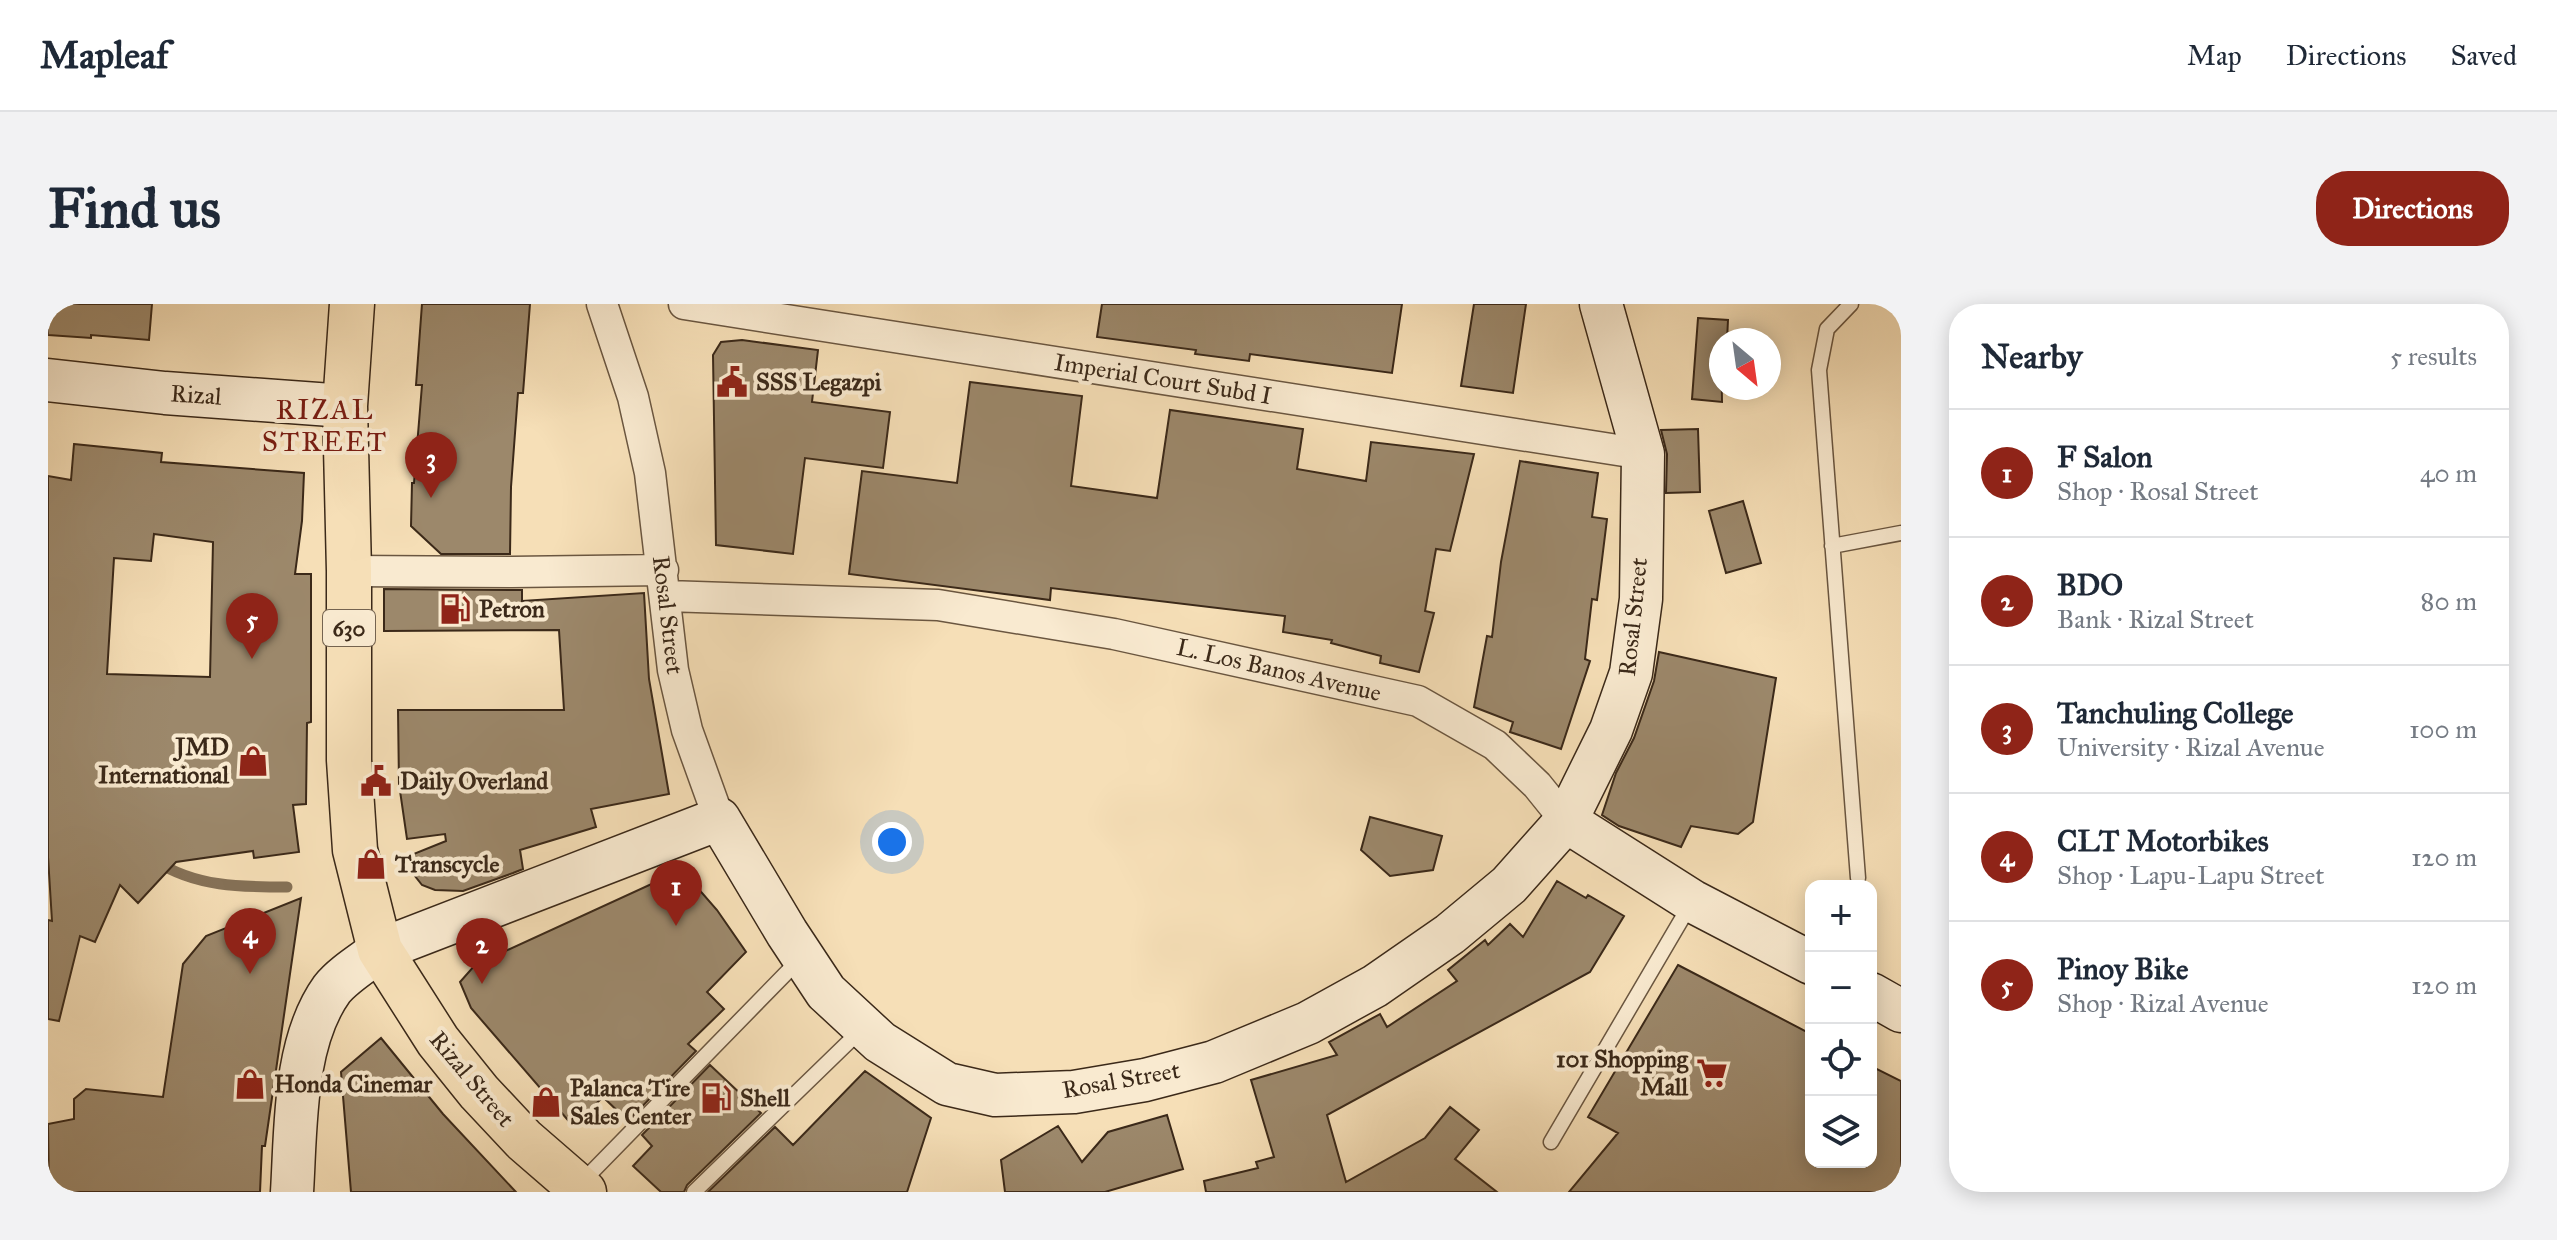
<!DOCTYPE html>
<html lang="en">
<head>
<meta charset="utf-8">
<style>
	:root { --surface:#fff; --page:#f2f2f3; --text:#1f2937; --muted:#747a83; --line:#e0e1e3; --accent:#8f2418 }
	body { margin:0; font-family:"IM FELL Great Primer",serif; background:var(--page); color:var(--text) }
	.controls { position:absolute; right:24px; bottom:24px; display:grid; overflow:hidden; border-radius:16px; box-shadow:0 4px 20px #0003 }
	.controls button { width:72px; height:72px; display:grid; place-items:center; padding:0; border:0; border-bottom:2px solid var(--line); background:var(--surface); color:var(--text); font:40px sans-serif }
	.compass { position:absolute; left:1661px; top:24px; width:72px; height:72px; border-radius:50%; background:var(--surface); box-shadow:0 4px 20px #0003; rotate:151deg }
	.you { position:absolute; left:844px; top:538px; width:28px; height:28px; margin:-20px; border:6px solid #fff; border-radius:50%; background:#1a73e8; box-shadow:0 0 0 12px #1a73e833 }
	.badge { display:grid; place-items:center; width:52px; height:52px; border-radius:50%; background:var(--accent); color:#fff; font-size:26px; font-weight:700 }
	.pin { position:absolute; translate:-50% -66px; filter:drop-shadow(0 2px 4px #0008) }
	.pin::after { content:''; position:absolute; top:42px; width:28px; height:24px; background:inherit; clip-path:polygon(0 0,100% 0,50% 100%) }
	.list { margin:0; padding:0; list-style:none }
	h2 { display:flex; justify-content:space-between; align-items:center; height:104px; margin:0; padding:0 32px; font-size:34px }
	h2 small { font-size:26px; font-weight:400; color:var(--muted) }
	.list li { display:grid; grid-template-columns:52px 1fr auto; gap:24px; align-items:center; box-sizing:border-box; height:128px; padding:0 32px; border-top:2px solid var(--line) }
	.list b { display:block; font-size:30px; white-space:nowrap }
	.list p { margin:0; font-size:26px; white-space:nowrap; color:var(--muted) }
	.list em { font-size:26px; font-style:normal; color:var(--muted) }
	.icon { flex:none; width:44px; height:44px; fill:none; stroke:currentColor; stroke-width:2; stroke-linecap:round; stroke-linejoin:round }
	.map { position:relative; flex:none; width:1853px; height:888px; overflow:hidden; border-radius:32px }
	header { display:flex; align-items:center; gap:48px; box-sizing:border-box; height:112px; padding:0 40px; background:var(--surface); border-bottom:2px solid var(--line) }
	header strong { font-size:38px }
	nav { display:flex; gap:44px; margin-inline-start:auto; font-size:28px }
	.intro { display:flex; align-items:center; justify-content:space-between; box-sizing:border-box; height:192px; padding:0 48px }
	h1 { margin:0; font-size:56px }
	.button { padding:20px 36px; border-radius:32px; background:var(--accent); color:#fff; font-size:28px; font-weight:700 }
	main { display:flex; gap:48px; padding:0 48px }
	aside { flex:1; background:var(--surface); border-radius:32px; box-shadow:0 4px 20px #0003 }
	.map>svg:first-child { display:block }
</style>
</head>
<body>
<header>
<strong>Mapleaf</strong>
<nav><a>Map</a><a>Directions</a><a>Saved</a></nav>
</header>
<div class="intro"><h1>Find us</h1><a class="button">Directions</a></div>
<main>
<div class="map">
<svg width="1853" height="888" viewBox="0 0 1853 888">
	<rect width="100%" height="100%" fill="#f6dfb7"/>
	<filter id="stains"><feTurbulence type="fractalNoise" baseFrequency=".0025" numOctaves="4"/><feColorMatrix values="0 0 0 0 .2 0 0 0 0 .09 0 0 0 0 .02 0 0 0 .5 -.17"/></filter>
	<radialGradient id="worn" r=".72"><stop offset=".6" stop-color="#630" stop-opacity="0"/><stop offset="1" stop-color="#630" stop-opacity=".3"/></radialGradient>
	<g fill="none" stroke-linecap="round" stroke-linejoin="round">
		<path stroke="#857157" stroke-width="11" d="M 108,557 C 147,583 194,583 239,583"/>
	</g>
	<path fill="#9c886b" stroke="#3b2919" stroke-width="2" fill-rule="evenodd" d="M 0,0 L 104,0 L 101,36 L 43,31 L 43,34 L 0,31 Z
		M 374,0 L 482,0 L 475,89 L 470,89 L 463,183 L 462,250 L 393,250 L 363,222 L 364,179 L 366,179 L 374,81 L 368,81 Z
		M 1054,0 L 1354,0 L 1344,69 L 1202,50 L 1201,57 L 1147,50 L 1148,46 L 1049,33 Z
		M 1426,0 L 1478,0 L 1465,89 L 1413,82 Z
		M 1650,14 L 1680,16 L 1679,36 L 1673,36 L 1674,98 L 1644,95 Z
		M 694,36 L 770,46 L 764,98 L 842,108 L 835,164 L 757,154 L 745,250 L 668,241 L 665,51 L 673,38 Z
		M 922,78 L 1034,92 L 1023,182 L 1109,194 L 1122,106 L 1255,125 L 1249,165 L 1318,177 L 1323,138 L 1426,150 L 1402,247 L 1388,245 L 1377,307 L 1386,309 L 1371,368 L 1332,359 L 1333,352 L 1283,339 L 1284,336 L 1235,328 L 1237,312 L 1003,284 L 1002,296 L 801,270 L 814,167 L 909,179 Z
		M 1650,125 L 1652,188 L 1618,189 L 1619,150 L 1613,126 Z
		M 26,140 L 114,149 L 113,158 L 256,169 L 254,217 L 247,270 L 263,270 L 263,418 L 259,419 L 258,500 L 245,501 L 251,548 L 206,554 L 205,547 L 128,558 L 90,599 L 72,581 L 47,638 L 32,632 L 11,717 L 0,715 L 0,616 L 4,617 L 0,553 L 0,172 L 23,176 ZM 106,230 L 165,238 L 162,373 L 59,370 L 66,254 L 103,257 Z
		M 1472,157 L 1550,169 L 1544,213 L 1559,215 L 1549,296 L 1544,295 L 1537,355 L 1542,357 L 1513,445 L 1462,428 L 1465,418 L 1426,403 L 1439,332 L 1444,333 L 1453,258 Z
		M 1695,197 L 1713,259 L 1678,269 L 1661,207 Z
		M 336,285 L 474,286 L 474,297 L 596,289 L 601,375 L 621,490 L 543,505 L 548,523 L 472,546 L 475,565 L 465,569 L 415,587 L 387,586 L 374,581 L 367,572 L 363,551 L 398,537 L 397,530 L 359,535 L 351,480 L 350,406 L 516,406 L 511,326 L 336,327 Z
		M 1611,348 L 1728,374 L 1705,518 L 1690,530 L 1643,522 L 1633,543 L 1571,522 L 1554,511 L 1568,469 L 1586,434 L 1606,377 Z
		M 1322,513 L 1394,532 L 1385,566 L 1342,572 L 1313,546 Z
		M 634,566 L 669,606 L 698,648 L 659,688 L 676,705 L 640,740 L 648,747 L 580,817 L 555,793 L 525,822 L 423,704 L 412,678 L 427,661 Z
		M 1509,577 L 1538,594 L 1540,591 L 1576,612 L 1542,668 L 1279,811 L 1298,878 L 1377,834 L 1402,803 L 1431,826 L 1407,855 L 1449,888 L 1158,888 L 1156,877 L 1210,864 L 1208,858 L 1226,853 L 1203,776 L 1289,751 L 1281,738 L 1332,710 L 1339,723 L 1409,677 L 1400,666 L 1437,636 L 1440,641 L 1462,620 L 1475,633 Z
		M 253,594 L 217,842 L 214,842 L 212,888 L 1,888 L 0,820 L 26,815 L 26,795 L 38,785 L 115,793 L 135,660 L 158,632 Z
		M 1630,661 L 1763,730 L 1763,858 L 1823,858 L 1823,762 L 1853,777 L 1853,888 L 1521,888 L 1570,829 L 1540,813 Z
		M 333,734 L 395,810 L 468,888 L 303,888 L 293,768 Z
		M 662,761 L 713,809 L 639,881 L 636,888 L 613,888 L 585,862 L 604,842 L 594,831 Z
		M 817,767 L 883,814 L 859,888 L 660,888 L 727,823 L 745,841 Z
		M 1119,811 L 1135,865 L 1057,888 L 957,888 L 953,856 L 1010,822 L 1034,858 L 1060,828 Z"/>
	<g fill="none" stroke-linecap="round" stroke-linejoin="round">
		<defs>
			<path id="lane" d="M 1803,0 L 1779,25 L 1771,66 L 1810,574
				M 1784,242 L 1853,229
				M 1503,838 L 1642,601
				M 534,878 L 751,656
				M 646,888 L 815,724"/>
			<path id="street" d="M 554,0 L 585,93 L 602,169 L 625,366 L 639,426 L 671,515
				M 636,0 L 1595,150
				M 301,267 L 464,268 L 615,266
				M 619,292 L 890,301 L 1066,330 L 1370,397 L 1447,441 L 1489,481 L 1518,517"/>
			<path id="secondary" d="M 0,76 L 117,89 L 297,102
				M 1518,517 L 1644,597 L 1763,659
				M 1823,690 L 1853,707
				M 244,888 C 248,825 245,739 284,685 C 296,670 317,658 332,646 L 671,515 L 739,629 L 778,688 L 832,738 L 899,780 L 947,791 L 1026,788 L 1097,776 L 1166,758 L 1260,719 L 1327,682 L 1402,630 L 1461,581 L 1518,517 L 1563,426 L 1583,369 L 1593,295 L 1595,150 L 1553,0"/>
			<path id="primary" d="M 304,0 L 297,102 L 301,267 L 301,456 L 307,546 L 332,646 L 390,737 L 431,788 L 476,836 L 536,888"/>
		</defs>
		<use href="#lane" stroke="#6a5640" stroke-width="17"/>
		<use href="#street" stroke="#6a5640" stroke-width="33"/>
		<use href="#secondary" stroke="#3b2919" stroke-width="45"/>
		<use href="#primary" stroke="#3b2919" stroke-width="47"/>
		<use href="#lane" stroke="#f9ead0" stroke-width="14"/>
		<use href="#street" stroke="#f9ead0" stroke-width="30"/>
		<use href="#secondary" stroke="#f9ead0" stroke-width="42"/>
		<use href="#primary" stroke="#f6dfb7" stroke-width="44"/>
	</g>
	<defs>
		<symbol id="civic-bare" viewBox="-9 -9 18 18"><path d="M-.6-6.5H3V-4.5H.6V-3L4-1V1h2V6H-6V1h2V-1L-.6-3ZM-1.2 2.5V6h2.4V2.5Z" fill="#8f2418" stroke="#f9ead0" stroke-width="2.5" paint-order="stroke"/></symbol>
		<symbol id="fuel-bare" viewBox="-9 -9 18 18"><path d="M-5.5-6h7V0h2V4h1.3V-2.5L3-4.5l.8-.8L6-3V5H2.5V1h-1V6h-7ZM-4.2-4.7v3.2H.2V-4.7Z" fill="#8f2418" stroke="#f9ead0" stroke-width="2.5" paint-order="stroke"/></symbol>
		<symbol id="shop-bare" viewBox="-9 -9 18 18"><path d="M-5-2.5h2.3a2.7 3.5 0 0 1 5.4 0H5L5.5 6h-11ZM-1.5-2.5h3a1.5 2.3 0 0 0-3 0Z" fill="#8f2418" stroke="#f9ead0" stroke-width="2.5" paint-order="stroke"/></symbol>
		<symbol id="supermarket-bare" viewBox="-9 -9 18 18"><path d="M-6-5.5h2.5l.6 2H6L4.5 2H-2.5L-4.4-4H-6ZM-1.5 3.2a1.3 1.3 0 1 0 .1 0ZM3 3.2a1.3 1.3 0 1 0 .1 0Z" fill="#8f2418" stroke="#f9ead0" stroke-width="2.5" paint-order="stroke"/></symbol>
	</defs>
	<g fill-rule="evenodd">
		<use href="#civic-bare" x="662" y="56" width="44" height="44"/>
		<use href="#fuel-bare" x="385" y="283" width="44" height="44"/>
		<use href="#shop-bare" x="183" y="435" width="44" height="44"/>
		<use href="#civic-bare" x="306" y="455" width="44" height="44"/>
		<use href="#shop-bare" x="301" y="538" width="44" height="44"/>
		<use href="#supermarket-bare" x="1642" y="747" width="44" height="44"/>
		<use href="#shop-bare" x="180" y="758" width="44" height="44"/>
		<use href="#fuel-bare" x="646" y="772" width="44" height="44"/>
		<use href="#shop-bare" x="476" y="776" width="44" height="44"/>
	</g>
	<g text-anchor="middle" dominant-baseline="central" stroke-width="8" stroke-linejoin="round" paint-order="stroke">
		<rect fill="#f9ead0" stroke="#746350" stroke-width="2" x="275" y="306" width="52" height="36" rx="6"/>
		<g font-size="22" font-weight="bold" fill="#3b2919">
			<text x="301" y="324">630</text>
		</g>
		<g font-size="24" fill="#3b2919" stroke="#f9ead0">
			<text transform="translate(1115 75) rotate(9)">Imperial Court Subd I</text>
			<text transform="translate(148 91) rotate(4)">Rizal</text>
			<text transform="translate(620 311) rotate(83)">Rosal Street</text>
			<text transform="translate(1585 313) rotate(-84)">Rosal Street</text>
			<text transform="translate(1231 366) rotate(13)">L. Los Banos Avenue</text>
			<text transform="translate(424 775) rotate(50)">Rizal Street</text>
			<text transform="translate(1073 776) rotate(-10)">Rosal Street</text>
		</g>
		<g font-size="24" font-weight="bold" fill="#3b2919" stroke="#f9ead0" text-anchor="start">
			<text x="708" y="78">SSS Legazpi</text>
			<text x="431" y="305">Petron</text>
			<text x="181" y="443" text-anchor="end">JMD<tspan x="181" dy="28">International</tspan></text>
			<text x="352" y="477">Daily Overland</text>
			<text x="347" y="560">Transcycle</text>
			<text x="1640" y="755" text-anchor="end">101 Shopping<tspan x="1640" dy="28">Mall</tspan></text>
			<text x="226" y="780">Honda Cinemar</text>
			<text x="522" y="784">Palanca Tire<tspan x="522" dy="28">Sales Center</tspan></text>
			<text x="692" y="794">Shell</text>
		</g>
		<g font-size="28" letter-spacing="2" fill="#7a1f14" stroke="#f9ead0">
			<text x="277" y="105">RIZAL<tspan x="277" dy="32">STREET</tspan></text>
		</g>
	</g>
	<rect width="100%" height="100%" filter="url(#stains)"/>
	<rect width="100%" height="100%" fill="url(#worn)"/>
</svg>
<div class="controls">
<button>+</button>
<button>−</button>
<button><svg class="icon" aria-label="locate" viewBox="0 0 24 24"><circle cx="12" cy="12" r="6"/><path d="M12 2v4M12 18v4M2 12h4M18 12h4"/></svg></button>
<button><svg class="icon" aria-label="layers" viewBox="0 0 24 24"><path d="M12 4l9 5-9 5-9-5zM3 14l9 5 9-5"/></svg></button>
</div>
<svg class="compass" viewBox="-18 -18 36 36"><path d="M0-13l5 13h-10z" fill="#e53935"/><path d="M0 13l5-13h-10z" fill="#747a83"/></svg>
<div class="you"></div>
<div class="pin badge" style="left:628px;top:622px">1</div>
<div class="pin badge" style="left:434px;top:680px">2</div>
<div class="pin badge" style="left:383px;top:194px">3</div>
<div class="pin badge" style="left:202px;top:670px">4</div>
<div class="pin badge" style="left:204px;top:355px">5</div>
</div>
<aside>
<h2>Nearby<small>5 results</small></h2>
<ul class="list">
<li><span class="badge">1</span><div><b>F Salon</b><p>Shop · Rosal Street</p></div><em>40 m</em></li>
<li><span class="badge">2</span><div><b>BDO</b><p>Bank · Rizal Street</p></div><em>80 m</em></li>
<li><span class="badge">3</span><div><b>Tanchuling College</b><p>University · Rizal Avenue</p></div><em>100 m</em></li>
<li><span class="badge">4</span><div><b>CLT Motorbikes</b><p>Shop · Lapu-Lapu Street</p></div><em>120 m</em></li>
<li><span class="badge">5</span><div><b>Pinoy Bike</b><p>Shop · Rizal Avenue</p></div><em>120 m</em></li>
</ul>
</aside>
</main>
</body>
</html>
